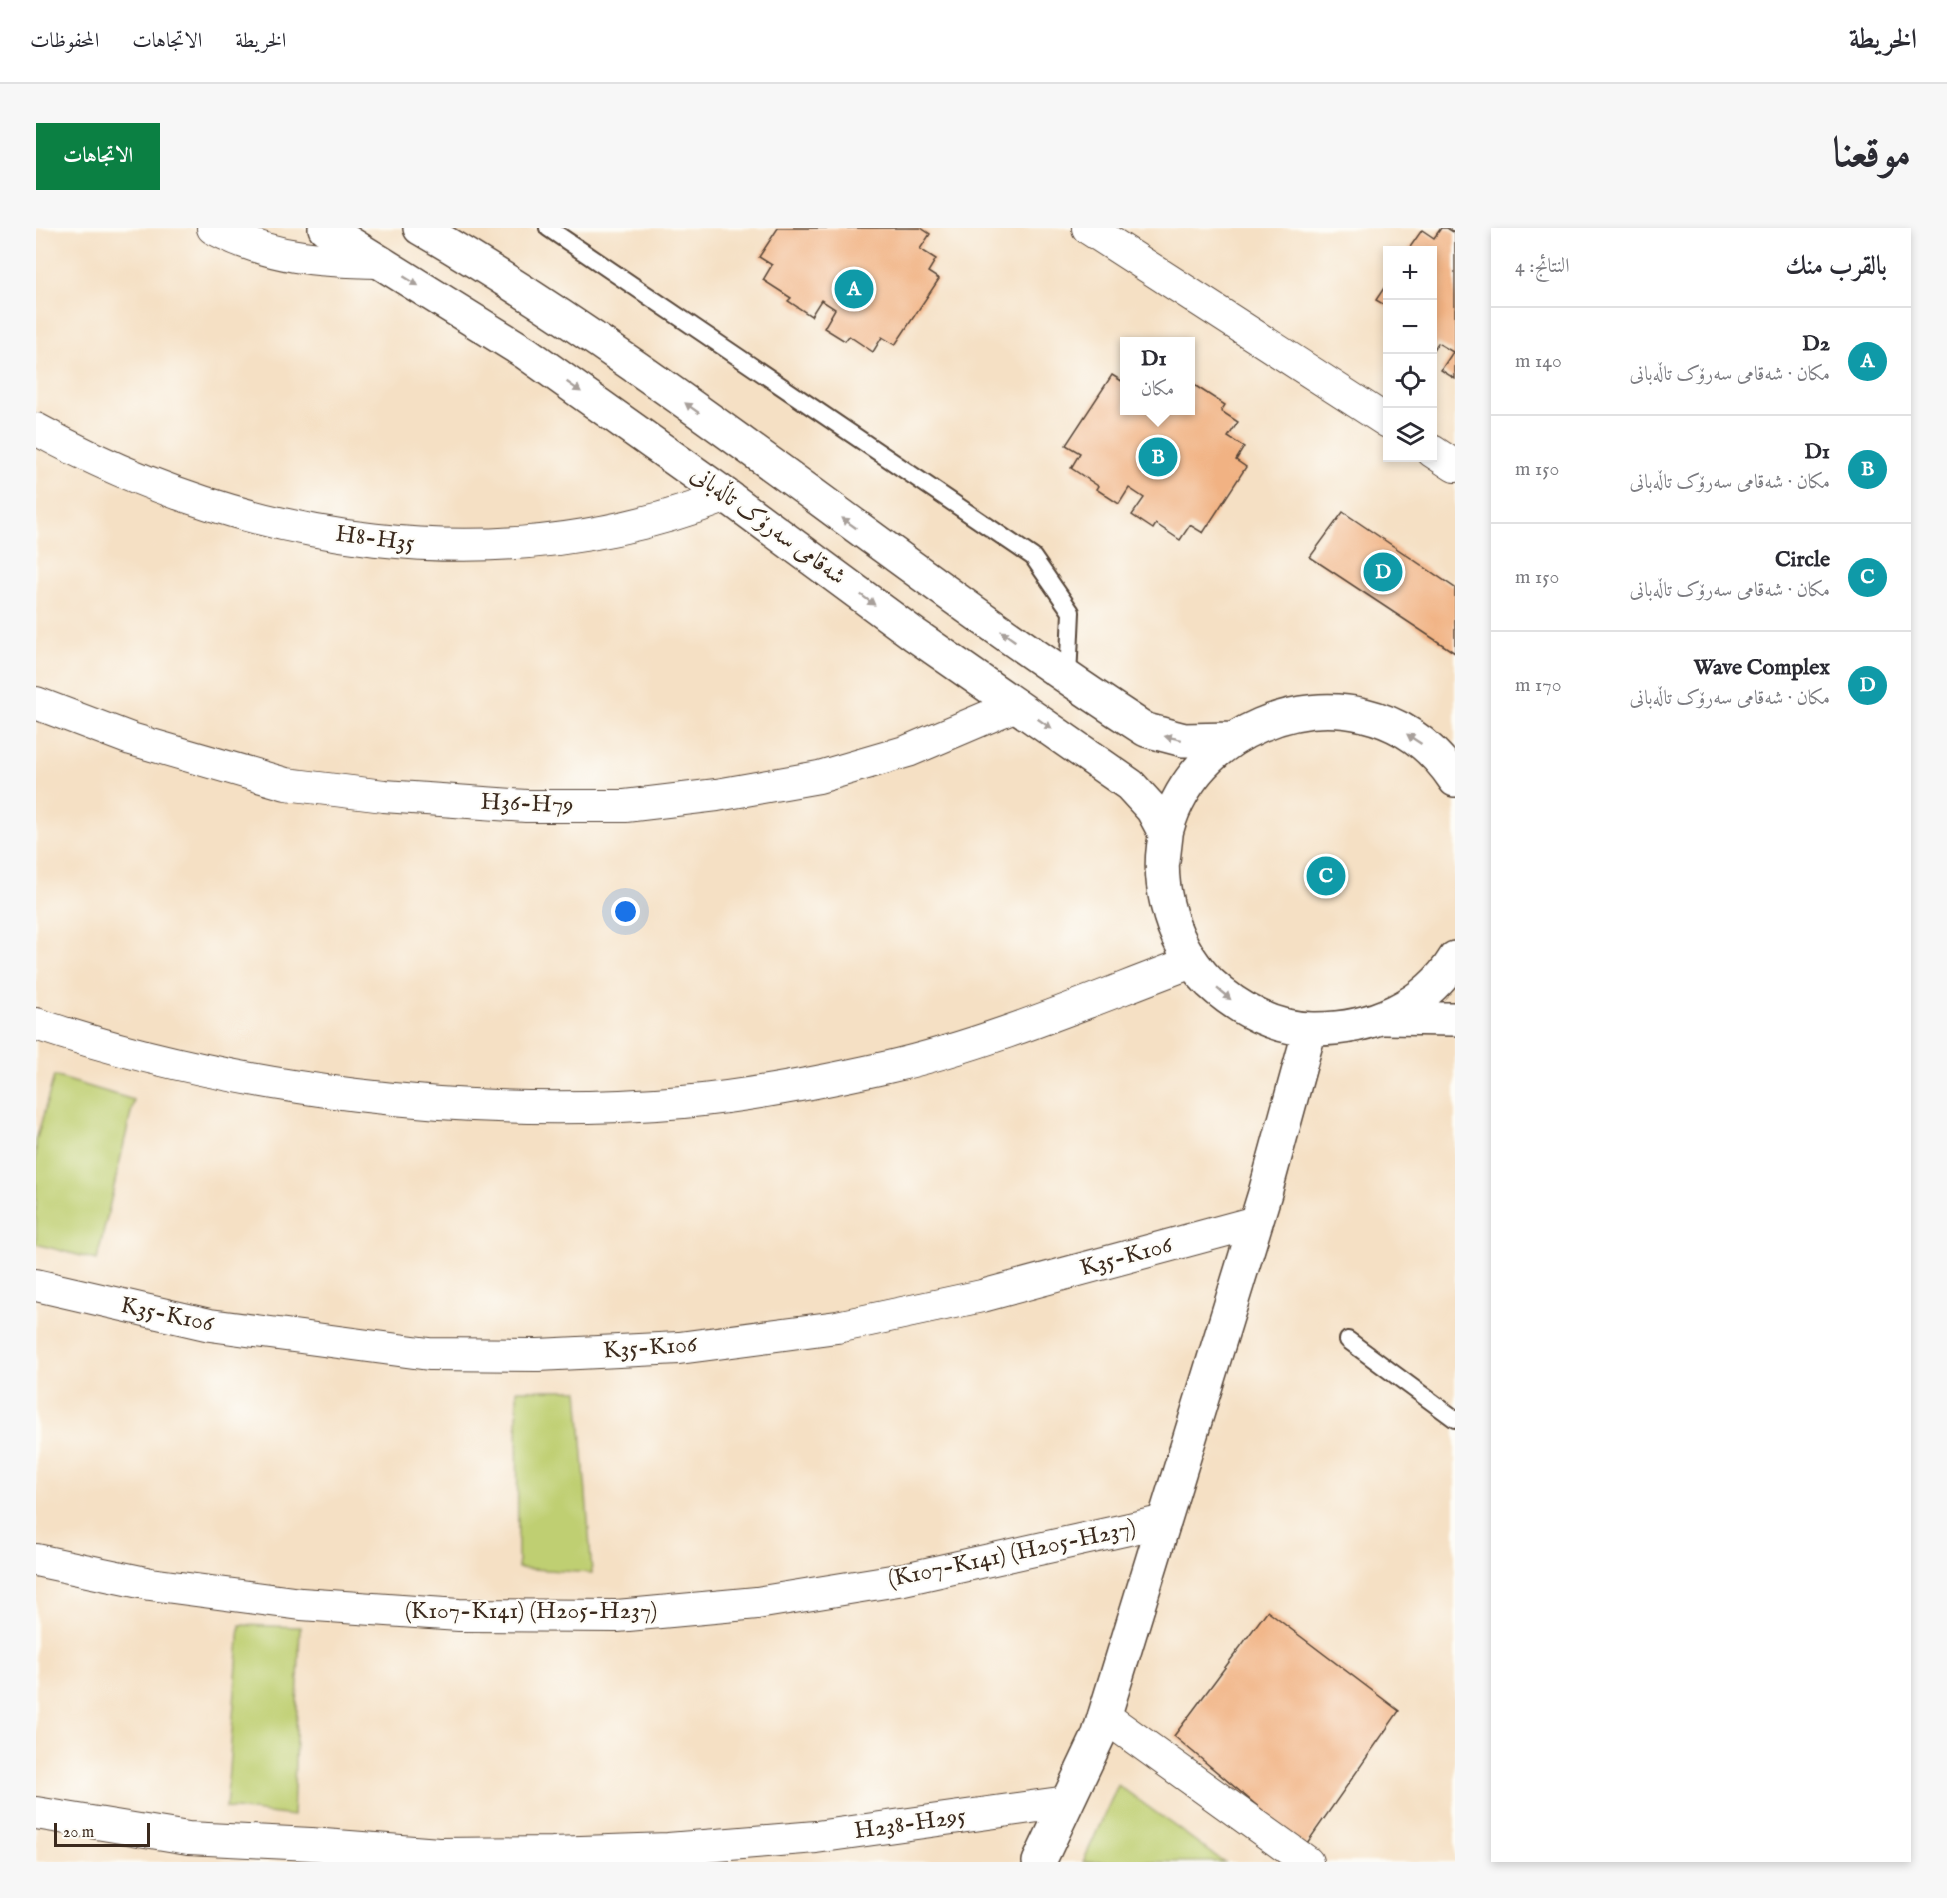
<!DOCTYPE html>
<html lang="ar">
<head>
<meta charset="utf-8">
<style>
	:root { --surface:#fff; --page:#f7f7f7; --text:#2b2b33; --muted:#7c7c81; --line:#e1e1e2; --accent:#0b8043 }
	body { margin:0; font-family:"IM FELL English",Amiri,serif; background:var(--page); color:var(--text); direction:rtl }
	.controls { position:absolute; right:18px; top:18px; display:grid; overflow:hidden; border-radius:0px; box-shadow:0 3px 9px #0003 }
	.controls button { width:54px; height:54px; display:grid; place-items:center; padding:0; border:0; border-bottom:2px solid var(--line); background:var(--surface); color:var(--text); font:30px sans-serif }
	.scale { position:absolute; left:18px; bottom:15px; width:96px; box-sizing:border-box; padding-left:6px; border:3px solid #3b2a1e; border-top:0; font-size:16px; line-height:21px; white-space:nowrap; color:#3b2a1e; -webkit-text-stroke:4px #fdfcf7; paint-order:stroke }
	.you { position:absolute; left:590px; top:684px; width:21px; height:21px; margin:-15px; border:4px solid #fff; border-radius:50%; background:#1a73e8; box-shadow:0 0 0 9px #1a73e833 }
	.badge { display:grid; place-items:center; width:39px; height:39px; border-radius:50%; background:var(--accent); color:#fff; font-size:20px; font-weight:700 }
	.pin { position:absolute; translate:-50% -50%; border:3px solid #fff; box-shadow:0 2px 6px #0006 }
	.popup { position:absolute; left:1084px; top:109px; width:75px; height:78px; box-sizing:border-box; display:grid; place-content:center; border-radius:0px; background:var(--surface); filter:drop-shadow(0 2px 4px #0005); font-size:20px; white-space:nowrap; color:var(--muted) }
	.popup b { font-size:22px; color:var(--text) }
	.popup::after { content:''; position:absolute; left:50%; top:100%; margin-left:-12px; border:12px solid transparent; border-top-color:var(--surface) }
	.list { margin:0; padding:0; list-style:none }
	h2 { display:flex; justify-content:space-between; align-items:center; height:78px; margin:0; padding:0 24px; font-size:26px }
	h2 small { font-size:20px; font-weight:400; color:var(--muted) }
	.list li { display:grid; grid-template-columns:39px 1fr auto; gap:18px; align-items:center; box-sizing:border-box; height:108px; padding:0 24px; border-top:2px solid var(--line) }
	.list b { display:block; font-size:22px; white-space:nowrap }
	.list p { margin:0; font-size:20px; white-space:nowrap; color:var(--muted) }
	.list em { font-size:20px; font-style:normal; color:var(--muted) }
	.icon { flex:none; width:33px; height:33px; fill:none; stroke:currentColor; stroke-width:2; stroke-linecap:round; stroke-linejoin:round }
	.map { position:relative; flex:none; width:1419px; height:1634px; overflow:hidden; direction:ltr; border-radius:0px }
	header { display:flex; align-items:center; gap:36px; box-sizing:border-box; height:84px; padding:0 30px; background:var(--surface); border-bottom:2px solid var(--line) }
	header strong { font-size:28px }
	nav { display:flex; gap:33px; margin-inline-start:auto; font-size:21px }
	.intro { display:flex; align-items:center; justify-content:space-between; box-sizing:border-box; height:144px; padding:0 36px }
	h1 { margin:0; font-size:42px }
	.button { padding:15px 27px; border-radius:0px; background:var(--accent); color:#fff; font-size:21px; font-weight:700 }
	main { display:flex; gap:36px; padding:0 36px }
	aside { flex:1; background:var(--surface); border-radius:0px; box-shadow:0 3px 9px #0003 }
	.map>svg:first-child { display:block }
</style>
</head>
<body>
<header>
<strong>الخريطة</strong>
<nav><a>الخريطة</a><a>الاتجاهات</a><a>المحفوظات</a></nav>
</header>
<div class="intro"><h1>موقعنا</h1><a class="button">الاتجاهات</a></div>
<main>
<aside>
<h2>بالقرب منك<small>النتائج: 4</small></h2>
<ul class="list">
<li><span class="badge" style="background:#0f9aa8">A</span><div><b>D2</b><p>مكان · شەقامی سەرۆک تاڵەبانی</p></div><em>140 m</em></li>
<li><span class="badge" style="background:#0f9aa8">B</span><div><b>D1</b><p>مكان · شەقامی سەرۆک تاڵەبانی</p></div><em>150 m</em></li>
<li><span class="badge" style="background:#0f9aa8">C</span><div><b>Circle</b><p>مكان · شەقامی سەرۆک تاڵەبانی</p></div><em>150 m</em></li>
<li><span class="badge" style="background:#0f9aa8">D</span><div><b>Wave Complex</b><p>مكان · شەقامی سەرۆک تاڵەبانی</p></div><em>170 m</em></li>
</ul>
</aside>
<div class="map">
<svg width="1419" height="1634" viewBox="0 0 1419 1634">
	<rect width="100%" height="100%" fill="#fdfcf7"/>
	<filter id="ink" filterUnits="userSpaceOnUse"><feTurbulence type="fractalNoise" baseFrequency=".0167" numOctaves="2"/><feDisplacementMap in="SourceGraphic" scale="12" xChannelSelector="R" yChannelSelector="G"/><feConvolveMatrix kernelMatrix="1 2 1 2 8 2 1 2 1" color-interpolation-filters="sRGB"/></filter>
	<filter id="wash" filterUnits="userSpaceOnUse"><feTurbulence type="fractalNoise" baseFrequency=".008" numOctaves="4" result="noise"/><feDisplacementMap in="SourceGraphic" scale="24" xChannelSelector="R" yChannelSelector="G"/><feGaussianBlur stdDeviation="1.35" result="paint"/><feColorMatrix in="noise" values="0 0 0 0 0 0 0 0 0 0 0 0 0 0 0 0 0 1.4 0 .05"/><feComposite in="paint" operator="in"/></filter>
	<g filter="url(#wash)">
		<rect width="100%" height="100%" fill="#f5e0c4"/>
		<path fill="#bfcf72" stroke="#7d7c48" stroke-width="1.5" d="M 18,848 L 98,872 L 61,1032 L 0,1016 L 0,913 Z
			M 481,1162 L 542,1162 L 556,1345 L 482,1340 Z
			M 204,1397 L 264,1399 L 257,1588 L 190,1580 Z
			M 1082,1557 L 1188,1634 L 1047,1634 Z"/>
		<g id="blocks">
			<path fill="#f1b283" d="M 742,0 L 885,0 L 894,6 L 884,21 L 900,31 L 892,44 L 903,51 L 859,117 L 846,109 L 837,124 L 813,108 L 809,113 L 788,100 L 799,81 L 785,72 L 775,88 L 752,73 L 755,70 L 727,52 L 736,37 L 723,29 Z
				M 1405,0 L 1411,0 L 1419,5 L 1419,151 L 1405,142 L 1417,124 L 1402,115 L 1396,124 L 1396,22 L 1372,22 L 1386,2 L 1398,10 Z
				M 1352,54 L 1352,79 L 1340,72 Z
				M 1076,147 L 1089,155 L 1089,182 L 1155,182 L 1155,155 L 1189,177 L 1185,183 L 1202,194 L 1192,209 L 1208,219 L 1200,232 L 1210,239 L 1167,305 L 1154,297 L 1144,312 L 1120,296 L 1117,301 L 1096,287 L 1108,270 L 1093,260 L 1083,276 L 1060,261 L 1062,258 L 1035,240 L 1044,225 L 1030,217 Z
				M 1307,284 L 1419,360 L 1419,425 L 1274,329 Z
				M 1231,1383 L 1363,1483 L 1269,1618 L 1138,1508 Z"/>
		</g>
	</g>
	<g filter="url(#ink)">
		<use href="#blocks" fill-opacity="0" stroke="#574537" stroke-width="1.5"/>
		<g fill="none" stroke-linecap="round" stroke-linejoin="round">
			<defs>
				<path id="lane" d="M 512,0 L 997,329 L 1035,384 L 1032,450
					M 1312,1112 L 1419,1191"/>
				<path id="street" d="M 177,0 C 234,30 283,33 345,34
					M 1052,0 L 1352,194
					M 0,201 C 213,318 461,357 691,268
					M 1396,223 L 1419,238
					M 0,475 L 95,511 L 250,556 L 348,568 L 490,578 L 589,578 L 681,567 L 783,549 L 872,523 L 980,477
					M 0,796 C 200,863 437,892 647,874 C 715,868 785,854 852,839 C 956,815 1057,771 1156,734
					M 0,1057 L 174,1097 L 393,1126 L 502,1127 L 643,1120 L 801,1099 L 946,1068 L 1220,994
					M 0,1332 L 114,1356 L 265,1376 L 423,1387 L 581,1388 L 721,1375 L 868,1351 L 1129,1293
					M 1068,1488 L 1271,1634
					M 0,1585 L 152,1610 L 275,1616 L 403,1626 L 516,1625 L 632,1621 L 780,1609 L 1031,1574"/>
				<path id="secondary" d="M 289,0 L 490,125 L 691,268 L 879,407 L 1094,557 L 1116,581 L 1130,607 L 1127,633
					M 384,0 C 638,148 863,342 1110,502 L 1148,512 L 1195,511
					M 1419,552 C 1324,408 1091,508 1131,676 C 1138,706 1152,733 1174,755 C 1202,781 1240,802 1280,801 C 1334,801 1390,778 1419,730
					M 1349,790 L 1419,791
					M 1003,1634 L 1062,1509 L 1229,965 L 1274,801"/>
			</defs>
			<use href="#lane" stroke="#574537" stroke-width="20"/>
			<use href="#street" stroke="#574537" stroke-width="34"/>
			<use href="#secondary" stroke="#574537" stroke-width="36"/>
			<use href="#lane" stroke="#fff" stroke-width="16"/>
			<use href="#street" stroke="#fff" stroke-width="32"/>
			<use href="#secondary" stroke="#fff" stroke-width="33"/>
		</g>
		<defs><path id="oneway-solid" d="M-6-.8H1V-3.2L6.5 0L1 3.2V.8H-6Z" transform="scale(1.5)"/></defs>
		<g fill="#a79f9a">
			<use href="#oneway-solid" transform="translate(375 53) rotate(32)"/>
			<use href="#oneway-solid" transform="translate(538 159) rotate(35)"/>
			<use href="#oneway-solid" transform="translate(656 180) rotate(-144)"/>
			<use href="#oneway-solid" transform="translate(813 295) rotate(-144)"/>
			<use href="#oneway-solid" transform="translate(832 372) rotate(37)"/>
			<use href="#oneway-solid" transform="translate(972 408) rotate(-145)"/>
			<use href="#oneway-solid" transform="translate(1009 496) rotate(35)"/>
			<use href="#oneway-solid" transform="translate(1137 510) rotate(-168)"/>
			<use href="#oneway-solid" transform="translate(1378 511) rotate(-146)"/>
			<use href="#oneway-solid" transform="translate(1188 766) rotate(39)"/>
		</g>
	</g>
	<g text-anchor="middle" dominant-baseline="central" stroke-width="4.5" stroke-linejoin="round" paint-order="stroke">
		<g font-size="24" fill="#3b2a1e" stroke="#fdfcf7">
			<text transform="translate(732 298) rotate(36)">شەقامی سەرۆک تاڵەبانی</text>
			<text transform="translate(339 311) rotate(7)">H8-H35</text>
			<text transform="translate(491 576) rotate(2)">H36-H79</text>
			<text transform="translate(1090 1029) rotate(-15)">K35-K106</text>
			<text transform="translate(131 1087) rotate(12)">K35-K106</text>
			<text transform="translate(614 1120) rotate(-4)">K35-K106</text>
			<text transform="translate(976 1326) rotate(-12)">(K107-K141) (H205-H237)</text>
			<text x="495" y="1383">(K107-K141) (H205-H237)</text>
			<text transform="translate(874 1596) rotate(-8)">H238-H295</text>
		</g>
	</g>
</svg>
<div class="controls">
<button>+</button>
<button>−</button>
<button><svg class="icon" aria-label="locate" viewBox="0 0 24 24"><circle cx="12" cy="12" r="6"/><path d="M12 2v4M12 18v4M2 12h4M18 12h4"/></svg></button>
<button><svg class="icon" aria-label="layers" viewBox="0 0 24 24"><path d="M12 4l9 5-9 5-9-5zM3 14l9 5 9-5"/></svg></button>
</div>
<div class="scale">20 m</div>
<div class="you"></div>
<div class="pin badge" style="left:818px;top:61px;background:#0f9aa8">A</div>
<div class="pin badge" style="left:1122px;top:229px;background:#0f9aa8">B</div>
<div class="popup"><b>D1</b>مكان</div>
<div class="pin badge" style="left:1290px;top:648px;background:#0f9aa8">C</div>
<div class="pin badge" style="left:1347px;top:344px;background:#0f9aa8">D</div>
</div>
</main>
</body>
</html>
